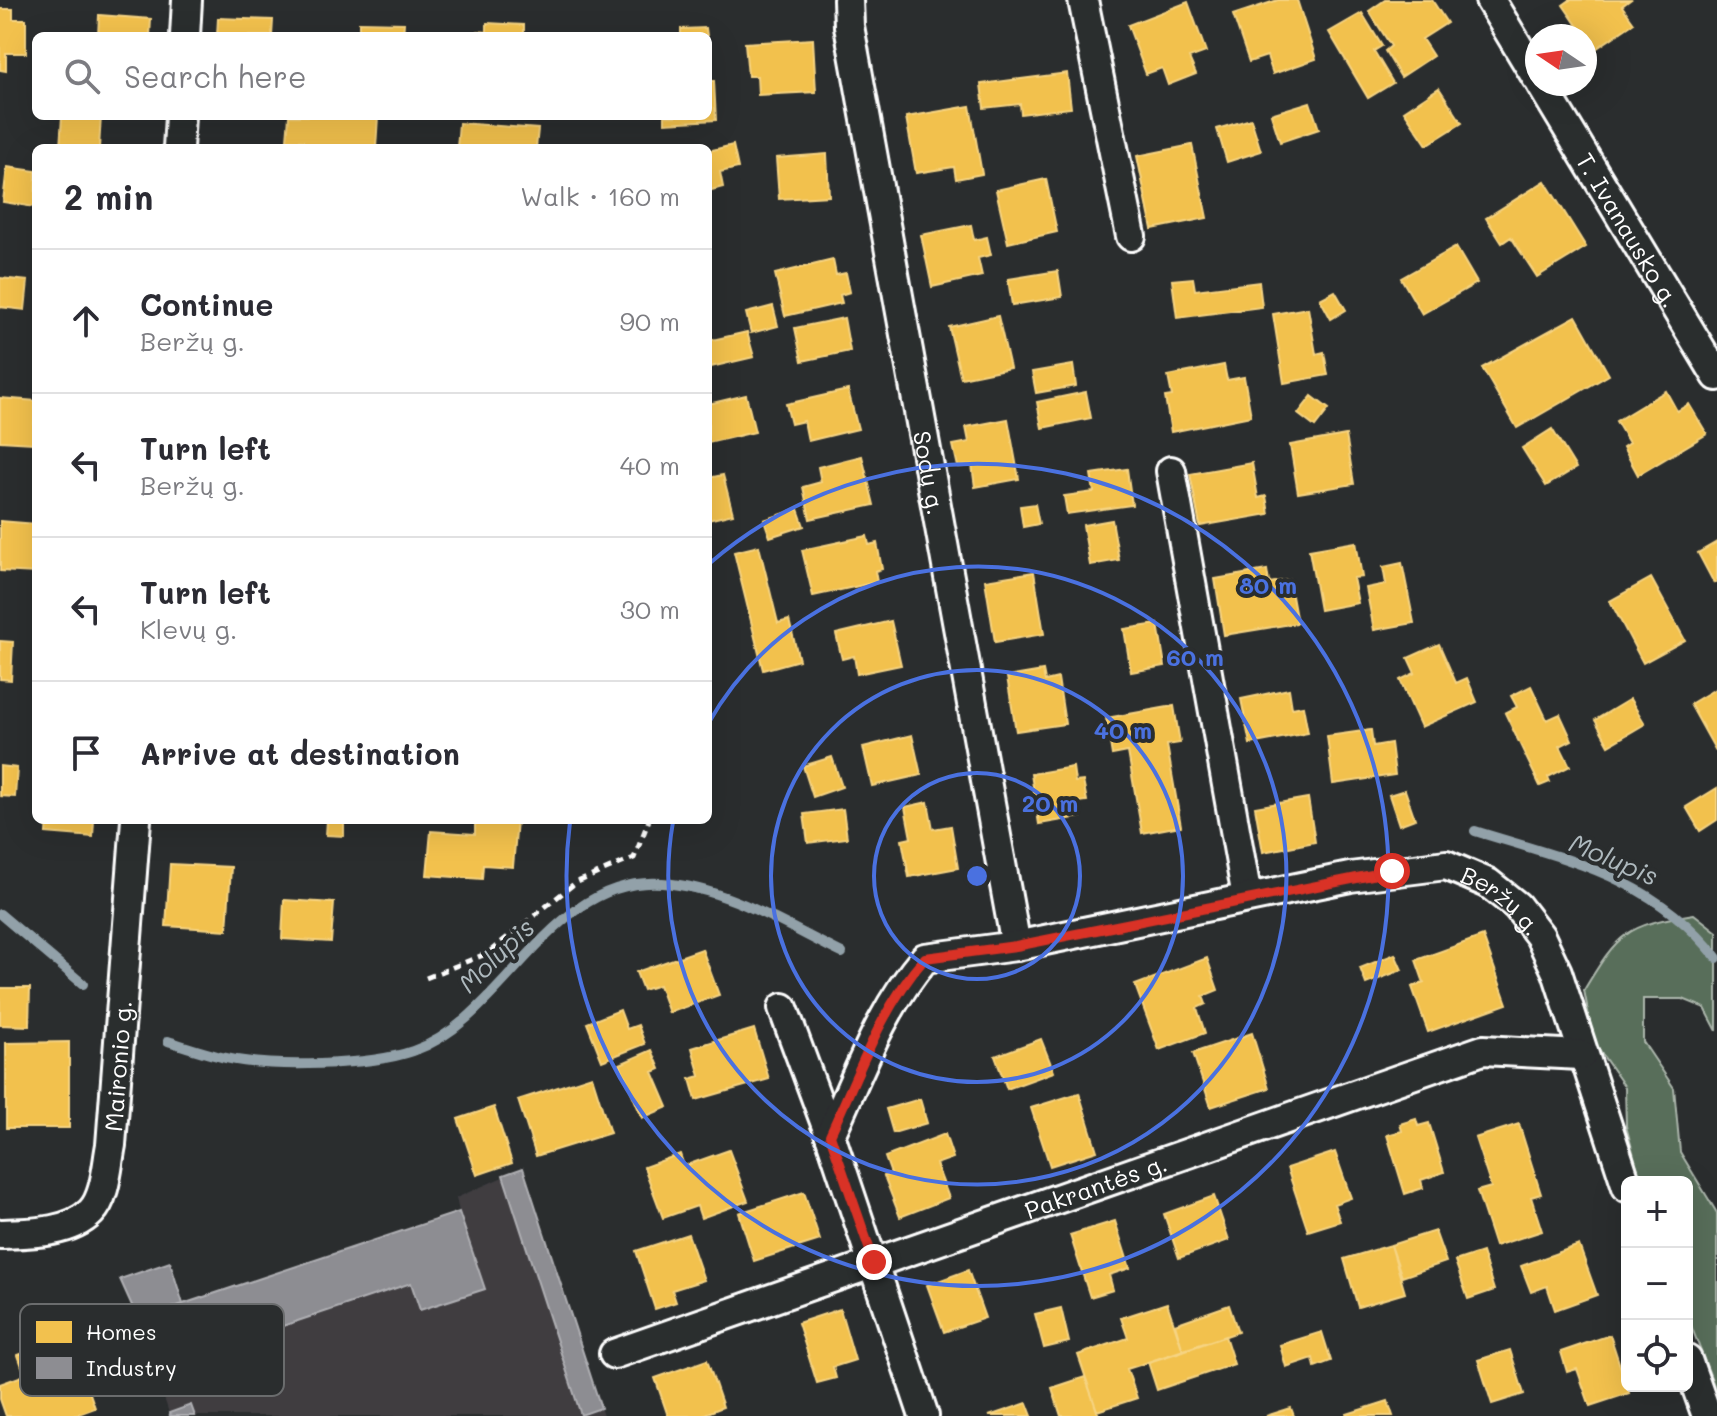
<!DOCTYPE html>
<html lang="en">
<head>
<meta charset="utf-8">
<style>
	:root { --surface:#fff; --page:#f7f7f7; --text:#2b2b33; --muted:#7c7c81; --line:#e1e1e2 }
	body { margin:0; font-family:Mali,sans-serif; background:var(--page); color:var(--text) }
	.controls { position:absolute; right:24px; bottom:24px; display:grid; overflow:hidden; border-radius:12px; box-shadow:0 8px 32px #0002 }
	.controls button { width:72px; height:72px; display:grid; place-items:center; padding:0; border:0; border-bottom:2px solid var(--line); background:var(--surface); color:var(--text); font:40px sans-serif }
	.compass { position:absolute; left:1525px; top:24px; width:72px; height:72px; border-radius:50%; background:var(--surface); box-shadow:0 8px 32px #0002; rotate:283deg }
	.stop { position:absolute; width:24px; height:24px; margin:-18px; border:6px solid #d93025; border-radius:50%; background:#fff }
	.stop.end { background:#d93025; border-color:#fff; box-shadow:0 2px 8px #0008 }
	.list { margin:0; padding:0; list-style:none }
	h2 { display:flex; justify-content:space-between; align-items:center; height:104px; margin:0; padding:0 32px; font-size:34px }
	h2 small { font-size:26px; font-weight:400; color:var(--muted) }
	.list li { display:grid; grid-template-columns:52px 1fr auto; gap:24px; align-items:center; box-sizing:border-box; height:144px; padding:0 32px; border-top:2px solid var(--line) }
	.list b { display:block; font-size:30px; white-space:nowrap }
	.list p { margin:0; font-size:26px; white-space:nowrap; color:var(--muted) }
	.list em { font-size:26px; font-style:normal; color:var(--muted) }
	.icon { flex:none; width:44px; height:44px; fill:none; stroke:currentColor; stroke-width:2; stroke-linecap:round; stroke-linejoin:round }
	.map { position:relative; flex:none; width:1717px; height:1416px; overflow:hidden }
	.search { position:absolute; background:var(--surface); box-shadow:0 8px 32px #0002; left:32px; top:32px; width:680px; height:88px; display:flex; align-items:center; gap:20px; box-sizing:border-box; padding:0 28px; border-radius:12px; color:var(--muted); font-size:30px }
	.panel { position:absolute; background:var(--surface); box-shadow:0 8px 32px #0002; left:32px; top:144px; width:680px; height:680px; border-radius:12px }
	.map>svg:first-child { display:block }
</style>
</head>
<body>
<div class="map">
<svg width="1717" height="1416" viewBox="0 0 1717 1416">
	<rect width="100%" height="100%" fill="#2a2d2e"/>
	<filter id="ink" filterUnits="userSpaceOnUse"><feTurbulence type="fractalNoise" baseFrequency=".0125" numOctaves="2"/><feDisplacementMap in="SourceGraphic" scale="16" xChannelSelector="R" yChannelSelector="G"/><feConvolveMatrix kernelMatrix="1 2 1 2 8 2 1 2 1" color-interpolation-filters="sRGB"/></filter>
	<g filter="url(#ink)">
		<path fill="#3f3d41" d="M 523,1168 L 603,1416 L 170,1416 L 138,1319 L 459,1212 L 456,1198 Z"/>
		<path fill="#586e5a" stroke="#acb6ac" stroke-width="2" d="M 1694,914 L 1717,932 L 1717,1031 L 1705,1008 L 1683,999 L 1643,999 L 1643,1042 L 1674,1088 L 1680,1152 L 1717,1213 L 1717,1393 L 1687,1315 L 1687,1182 L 1641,1182 L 1626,1126 L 1625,1087 L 1594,1043 L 1584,990 C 1619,932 1626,925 1694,914 Z"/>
		<path fill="#f2c14e" stroke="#f6d483" stroke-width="2" d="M 1278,0 L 1297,0 L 1316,59 L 1273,74 L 1267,56 L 1249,62 L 1233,15 Z
			M 1385,0 L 1432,0 L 1447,23 L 1422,39 L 1433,56 L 1401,77 L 1385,51 L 1391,46 L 1369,11 Z
			M 1570,0 L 1630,0 L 1622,6 L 1634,23 L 1594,50 L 1563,5 Z
			M 1188,2 L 1206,52 L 1189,58 L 1196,74 L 1168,85 L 1162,68 L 1146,74 L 1128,25 Z
			M 0,9 L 13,9 L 13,19 L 26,19 L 26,53 L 6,53 L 6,71 L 0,70 Z
			M 1362,13 L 1382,46 L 1374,51 L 1393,83 L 1368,98 L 1329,32 Z
			M 99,15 L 151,19 L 150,36 L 98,36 Z
			M 218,18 L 273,20 L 272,36 L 217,36 Z
			M 359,22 L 404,23 L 403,36 L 350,36 L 350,32 L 359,32 Z
			M 487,23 L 524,25 L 524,36 L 477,36 L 478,31 L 487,32 Z
			M 706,28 L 707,36 L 681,36 L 681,29 Z
			M 813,39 L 816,92 L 758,95 L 757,76 L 748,76 L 745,43 Z
			M 1067,73 L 1071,108 L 1021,114 L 1020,104 L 984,108 L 981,84 Z
			M 708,81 L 714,81 L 716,120 L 665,123 L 665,116 L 708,116 Z
			M 1439,88 L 1462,123 L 1427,145 L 1404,111 Z
			M 1310,102 L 1319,129 L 1280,142 L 1271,114 Z
			M 970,106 L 982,174 L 956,179 L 954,167 L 916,173 L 906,117 Z
			M 62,116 L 101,116 L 99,148 L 60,148 Z
			M 289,116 L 378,116 L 376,148 L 303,148 L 303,141 L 287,140 Z
			M 1251,119 L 1261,151 L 1227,162 L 1217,129 Z
			M 459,123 L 538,129 L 536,148 L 457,148 Z
			M 733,145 L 738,168 L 720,172 L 723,187 L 708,191 L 708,151 Z
			M 1192,145 L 1207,218 L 1152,229 L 1137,156 Z
			M 827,154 L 829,196 L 779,199 L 776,158 Z
			M 7,167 L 36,171 L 35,207 L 3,202 Z
			M 1046,179 L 1057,232 L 1008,243 L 996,190 Z
			M 1545,181 L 1586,247 L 1537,277 L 1511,237 L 1502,243 L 1486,218 Z
			M 971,225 L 974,240 L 987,237 L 991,255 L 978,258 L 982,276 L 932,287 L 921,235 Z
			M 1456,247 L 1477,283 L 1422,314 L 1401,278 Z
			M 833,260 L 836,275 L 846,273 L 850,292 L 840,295 L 842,303 L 785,316 L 775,274 Z
			M 1058,271 L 1062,297 L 1012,305 L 1008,279 Z
			M 0,278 L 28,281 L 25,310 L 0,307 Z
			M 1193,278 L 1195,290 L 1259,282 L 1262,307 L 1177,318 L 1172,280 Z
			M 1335,291 L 1346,310 L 1331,319 L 1320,299 Z
			M 773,306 L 778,326 L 751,333 L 746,313 Z
			M 1308,308 L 1316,354 L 1324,352 L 1328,375 L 1284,383 L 1273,314 Z
			M 998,316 L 1010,368 L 961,378 L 949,327 Z
			M 1576,316 L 1609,375 L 1517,428 L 1482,368 Z
			M 844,318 L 850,351 L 802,361 L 795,328 Z
			M 747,332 L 754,357 L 711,367 L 708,341 Z
			M 1073,365 L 1076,386 L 1036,393 L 1032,372 Z
			M 1224,365 L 1227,380 L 1244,377 L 1251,416 L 1171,432 L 1165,397 L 1172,396 L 1168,376 Z
			M 848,390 L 858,429 L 808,441 L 804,421 L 791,424 L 786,404 Z
			M 1666,391 L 1677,411 L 1689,404 L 1707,434 L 1638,475 L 1623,447 L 1629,443 L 1616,421 Z
			M 1086,392 L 1091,418 L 1042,428 L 1037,402 Z
			M 746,395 L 755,432 L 708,443 L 708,404 Z
			M 1312,396 L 1329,409 L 1315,427 L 1298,414 Z
			M 0,398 L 36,401 L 33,443 L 0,441 Z
			M 1008,419 L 1019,479 L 975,487 L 972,465 L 958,467 L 953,445 L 969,442 L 966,427 Z
			M 1552,429 L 1576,468 L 1546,486 L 1522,448 Z
			M 1346,435 L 1354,484 L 1298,493 L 1290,445 Z
			M 862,456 L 874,505 L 810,519 L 803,487 L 821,482 L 818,467 Z
			M 1252,463 L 1258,498 L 1266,496 L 1269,514 L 1200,526 L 1190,474 Z
			M 1127,469 L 1132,505 L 1067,514 L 1064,496 L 1094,492 L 1091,474 Z
			M 723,475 L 733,514 L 708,520 L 708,478 Z
			M 1035,504 L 1039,524 L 1023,527 L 1020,506 Z
			M 798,509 L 804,526 L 770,537 L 764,520 Z
			M 1112,520 L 1119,560 L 1090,565 L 1083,525 Z
			M 0,521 L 36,524 L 36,573 L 0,571 Z
			M 867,536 L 869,545 L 877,543 L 882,569 L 875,571 L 877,582 L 813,596 L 802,550 Z
			M 1356,542 L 1362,577 L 1353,578 L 1358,603 L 1320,610 L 1309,550 Z
			M 1717,542 L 1717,581 L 1714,583 L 1698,553 Z
			M 759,546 L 778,623 L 789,620 L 799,660 L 763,670 L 734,552 Z
			M 1402,563 L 1414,623 L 1374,630 L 1366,588 L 1386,584 L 1383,567 Z
			M 1267,570 L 1269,583 L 1289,580 L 1297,623 L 1224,635 L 1215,579 Z
			M 1034,572 L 1044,634 L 995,642 L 985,580 Z
			M 1651,578 L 1685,640 L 1643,663 L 1610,601 Z
			M 891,621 L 901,665 L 857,674 L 854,656 L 842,659 L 836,634 Z
			M 1158,624 L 1165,666 L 1131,672 L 1124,629 Z
			M 0,641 L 13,642 L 11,680 L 0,679 Z
			M 1439,644 L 1456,683 L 1467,678 L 1477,702 L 1421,727 L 1400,680 L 1415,673 L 1408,658 Z
			M 1043,671 L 1045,681 L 1058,678 L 1065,724 L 1016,731 L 1007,677 Z
			M 1531,686 L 1547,720 L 1560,714 L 1572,740 L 1560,746 L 1570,766 L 1548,777 L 1550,782 L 1540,786 L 1505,713 L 1517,707 L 1511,696 Z
			M 1717,688 L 1717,751 L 1716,751 L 1690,704 Z
			M 1289,689 L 1292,708 L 1303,706 L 1308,733 L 1250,744 L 1241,699 Z
			M 1630,699 L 1645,724 L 1609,745 L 1595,720 Z
			M 1174,706 L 1180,743 L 1167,745 L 1181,826 L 1142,833 L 1128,752 L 1112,755 L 1106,718 Z
			M 1371,730 L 1373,746 L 1391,743 L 1395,775 L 1333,784 L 1327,736 Z
			M 912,735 L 921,775 L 872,786 L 863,747 Z
			M 832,757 L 842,787 L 813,797 L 803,766 Z
			M 0,766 L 17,768 L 15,797 L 0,796 Z
			M 1073,767 L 1075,782 L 1083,781 L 1087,801 L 1079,802 L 1081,817 L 1039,824 L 1031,774 Z
			M 1717,788 L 1717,820 L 1700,831 L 1686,807 Z
			M 1405,790 L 1415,819 L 1399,825 L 1389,795 Z
			M 1308,798 L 1315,842 L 1263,852 L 1255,807 Z
			M 928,802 L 933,829 L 951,826 L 958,868 L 909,877 L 902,840 L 911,838 L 905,807 Z
			M 843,809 L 847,838 L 808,843 L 804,814 Z
			M 47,820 L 94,820 L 93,837 L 46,833 Z
			M 327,820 L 344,820 L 344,836 L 326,835 Z
			M 475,820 L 517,820 L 513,867 L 483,865 L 482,879 L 427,875 L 431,831 L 475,834 Z
			M 170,864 L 231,867 L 227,930 L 166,926 Z
			M 284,900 L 334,903 L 331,942 L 282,939 Z
			M 1483,936 L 1507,1004 L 1428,1032 L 1412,987 L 1424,983 L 1416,960 Z
			M 702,949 L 719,995 L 669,1013 L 659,985 L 643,990 L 636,972 Z
			M 1395,954 L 1402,970 L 1366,984 L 1360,968 Z
			M 1207,958 L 1218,990 L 1203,996 L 1206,1004 L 1197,1008 L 1205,1033 L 1159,1050 L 1135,985 Z
			M 0,988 L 30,988 L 29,1026 L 0,1025 Z
			M 620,1010 L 627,1029 L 638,1025 L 645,1044 L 602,1061 L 587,1023 Z
			M 754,1029 L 769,1079 L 696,1100 L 690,1079 L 700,1076 L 692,1048 Z
			M 1252,1033 L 1269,1088 L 1211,1107 L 1193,1053 Z
			M 1041,1039 L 1054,1072 L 1007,1089 L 995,1056 Z
			M 69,1042 L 69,1128 L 6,1128 L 6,1043 Z
			M 652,1050 L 660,1069 L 653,1072 L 668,1107 L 642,1118 L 620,1064 Z
			M 592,1076 L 610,1133 L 536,1156 L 518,1100 Z
			M 1079,1093 L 1097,1151 L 1050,1166 L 1031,1108 Z
			M 920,1099 L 927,1123 L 893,1133 L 886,1109 Z
			M 494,1107 L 512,1163 L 477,1175 L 458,1119 Z
			M 1416,1119 L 1418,1126 L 1429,1123 L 1444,1172 L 1421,1180 L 1423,1188 L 1405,1194 L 1387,1135 L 1402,1131 L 1400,1124 Z
			M 1519,1124 L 1541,1194 L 1531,1197 L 1542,1231 L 1495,1246 L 1477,1191 L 1491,1187 L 1475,1138 Z
			M 945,1134 L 953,1158 L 936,1164 L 949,1198 L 900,1217 L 884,1176 L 891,1174 L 885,1157 Z
			M 729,1150 L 748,1201 L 701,1218 L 697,1206 L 663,1218 L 644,1167 L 680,1154 L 684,1166 Z
			M 1335,1152 L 1351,1198 L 1334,1204 L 1340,1221 L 1308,1231 L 1287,1168 Z
			M 804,1192 L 820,1240 L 754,1261 L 739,1213 Z
			M 1214,1196 L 1229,1240 L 1179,1258 L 1164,1214 Z
			M 1115,1221 L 1130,1268 L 1109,1275 L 1113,1290 L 1090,1297 L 1070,1235 Z
			M 1435,1231 L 1446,1262 L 1402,1277 L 1391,1245 Z
			M 688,1234 L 704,1280 L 672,1290 L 676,1302 L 655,1309 L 636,1251 Z
			M 1391,1245 L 1405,1293 L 1358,1307 L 1344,1259 Z
			M 1579,1245 L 1597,1295 L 1555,1310 L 1547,1286 L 1531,1292 L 1521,1266 Z
			M 1482,1252 L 1494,1290 L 1468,1299 L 1455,1261 Z
			M 968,1270 L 985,1318 L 944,1332 L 927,1285 Z
			M 1167,1303 L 1183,1351 L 1127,1369 L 1137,1398 L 1097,1411 L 1078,1355 L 1128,1338 L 1121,1318 Z
			M 1229,1305 L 1238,1332 L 1183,1351 L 1175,1324 Z
			M 1061,1308 L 1069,1342 L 1044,1348 L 1035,1314 Z
			M 840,1309 L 855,1360 L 833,1367 L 836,1378 L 817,1383 L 798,1323 Z
			M 1322,1332 L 1331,1361 L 1315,1367 L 1313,1358 L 1286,1367 L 1280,1345 Z
			M 1610,1335 L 1629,1393 L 1590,1406 L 1577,1369 L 1567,1372 L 1561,1352 Z
			M 1225,1336 L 1234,1364 L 1157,1390 L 1148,1362 Z
			M 40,1347 L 47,1367 L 77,1356 L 95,1408 L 73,1416 L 6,1416 L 0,1399 L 0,1384 L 25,1375 L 18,1355 Z
			M 1510,1350 L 1524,1394 L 1492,1404 L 1478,1360 Z
			M 707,1360 L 723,1407 L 700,1416 L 668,1416 L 655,1378 Z
			M 1085,1377 L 1099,1416 L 1061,1416 L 1052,1388 Z
			M 1388,1401 L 1393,1416 L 1347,1416 L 1347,1414 Z
			M 1027,1403 L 1032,1416 L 989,1416 Z
			M 1291,1408 L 1294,1416 L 1266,1416 Z"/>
		<path fill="#8d8d92" stroke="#afafb3" stroke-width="2" d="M 523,1168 L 601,1408 L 581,1415 L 503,1175 Z
			M 459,1212 L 485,1289 L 420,1310 L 411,1283 L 190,1357 L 174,1307 Z
			M 170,1262 L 183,1304 L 138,1319 L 120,1279 Z
			M 191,1405 L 195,1416 L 170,1416 L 169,1413 Z"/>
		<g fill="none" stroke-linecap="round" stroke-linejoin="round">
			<path stroke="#92a1a9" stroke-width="10" d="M 1475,831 C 1568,860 1654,877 1717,958
				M 0,914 L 83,984
				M 168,1041 C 187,1047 207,1054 226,1058 C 271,1068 370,1066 413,1051 C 506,1019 550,875 662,883 C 726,887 786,926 842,953"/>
			<defs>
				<g id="minor">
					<path id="s1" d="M 848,0 L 849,26 L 1016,946"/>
					<path d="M 1083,0 L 1131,236"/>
					<path d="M 1490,0 L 1537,78"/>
					<path d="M 185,36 L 187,0"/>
					<path id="s2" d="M 1541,84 L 1717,376"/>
					<path d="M 178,148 L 180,116"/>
					<path d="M 1171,471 L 1247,897"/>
					<path d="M 783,1008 L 830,1135 L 924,1416"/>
					<path id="s3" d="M 830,1135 C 858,1075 881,1009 925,958 L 1016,946 L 1350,877 L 1446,865 L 1488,883 L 1517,906 L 1540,936 L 1557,972 L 1627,1187"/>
					<path id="s4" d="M 0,1234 C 28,1233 69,1234 91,1212 C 106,1197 107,1164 111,1145 L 136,820"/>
					<path id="s5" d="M 614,1354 L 1483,1050 L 1581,1055"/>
					<path d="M 1687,1360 L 1707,1416"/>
				</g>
			</defs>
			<use href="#minor" stroke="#fff" stroke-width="34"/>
			<path stroke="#fff" stroke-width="5" stroke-dasharray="8 6" stroke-linecap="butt" d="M 426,978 L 488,953 L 575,883 L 634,858 L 649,820"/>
			<use href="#minor" stroke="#2a2d2e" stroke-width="28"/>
		</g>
	</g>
	<g fill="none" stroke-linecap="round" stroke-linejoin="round" filter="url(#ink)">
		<path stroke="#d93025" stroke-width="10" d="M 874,1262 L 830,1135 C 858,1075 881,1008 925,958 L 1016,946 L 1392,871"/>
	</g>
	<g fill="none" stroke="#4a71e0" stroke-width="4">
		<circle cx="977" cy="876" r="103"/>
		<circle cx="977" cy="876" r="206"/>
		<path d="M708 724A309 309 0 1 1 673 822"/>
		<path d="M710 563A411 411 0 1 1 570 822"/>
	</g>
	<g text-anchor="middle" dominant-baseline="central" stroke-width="8" stroke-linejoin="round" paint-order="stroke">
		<g font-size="24" fill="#fff" stroke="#2a2d2e">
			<text stroke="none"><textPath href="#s2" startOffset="170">T. Ivanausko g.</textPath></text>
			<text stroke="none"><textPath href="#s1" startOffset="480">Sodų g.</textPath></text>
			<text stroke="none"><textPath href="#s3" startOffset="798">Beržų g.</textPath></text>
			<text stroke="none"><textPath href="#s4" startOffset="246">Maironio g.</textPath></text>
			<text stroke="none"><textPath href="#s5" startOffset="510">Pakrantės g.</textPath></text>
		</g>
		<g font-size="26" font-style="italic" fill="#aeb9be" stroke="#2a2d2e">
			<text transform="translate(1614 859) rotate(23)">Molupis</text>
			<text transform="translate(496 955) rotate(-44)">Molupis</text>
		</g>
	</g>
	<rect x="20" y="1304" width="264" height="92" rx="12" fill="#2a2d2e" stroke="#6a6c6d" stroke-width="2"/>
	<rect x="36" y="1321" width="36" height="22" fill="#f2c14e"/>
	<rect x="36" y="1357" width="36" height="22" fill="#8d8d92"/>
	<g font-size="22" fill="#fff">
		<text x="86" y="1340">Homes</text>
		<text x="86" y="1376">Industry</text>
	</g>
	<circle cx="977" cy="876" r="12" fill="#4a71e0" stroke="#2a2d2e" stroke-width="4"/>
	<g font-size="24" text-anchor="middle" font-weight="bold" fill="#4a71e0" stroke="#2a2d2e" stroke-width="8" stroke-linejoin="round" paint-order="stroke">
		<text x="1268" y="594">80 m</text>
		<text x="1195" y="666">60 m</text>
		<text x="1123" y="739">40 m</text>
		<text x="1050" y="812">20 m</text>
	</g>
</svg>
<div class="controls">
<button>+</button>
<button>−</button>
<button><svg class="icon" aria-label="locate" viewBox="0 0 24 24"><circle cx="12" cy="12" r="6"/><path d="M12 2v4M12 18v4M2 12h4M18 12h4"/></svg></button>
</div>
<svg class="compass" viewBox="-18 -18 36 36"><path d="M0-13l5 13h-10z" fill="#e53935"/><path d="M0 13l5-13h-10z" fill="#7c7c81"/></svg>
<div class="stop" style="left:1392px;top:871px"></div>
<div class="stop end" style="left:874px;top:1262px"></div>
<div class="search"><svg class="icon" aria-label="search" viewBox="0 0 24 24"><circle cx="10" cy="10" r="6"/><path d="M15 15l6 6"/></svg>Search here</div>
<section class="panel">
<h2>2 min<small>Walk · 160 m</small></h2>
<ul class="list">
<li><svg class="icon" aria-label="ahead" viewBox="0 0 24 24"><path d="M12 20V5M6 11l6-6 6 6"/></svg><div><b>Continue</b><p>Beržų g.</p></div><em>90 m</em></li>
<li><svg class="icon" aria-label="left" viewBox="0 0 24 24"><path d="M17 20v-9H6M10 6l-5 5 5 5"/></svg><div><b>Turn left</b><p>Beržų g.</p></div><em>40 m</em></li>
<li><svg class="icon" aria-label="left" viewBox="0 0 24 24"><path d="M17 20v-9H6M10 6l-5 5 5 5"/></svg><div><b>Turn left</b><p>Klevų g.</p></div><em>30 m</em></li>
<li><svg class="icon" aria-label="arrive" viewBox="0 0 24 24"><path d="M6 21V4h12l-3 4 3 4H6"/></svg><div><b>Arrive at destination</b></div></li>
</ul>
</section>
</div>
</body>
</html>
